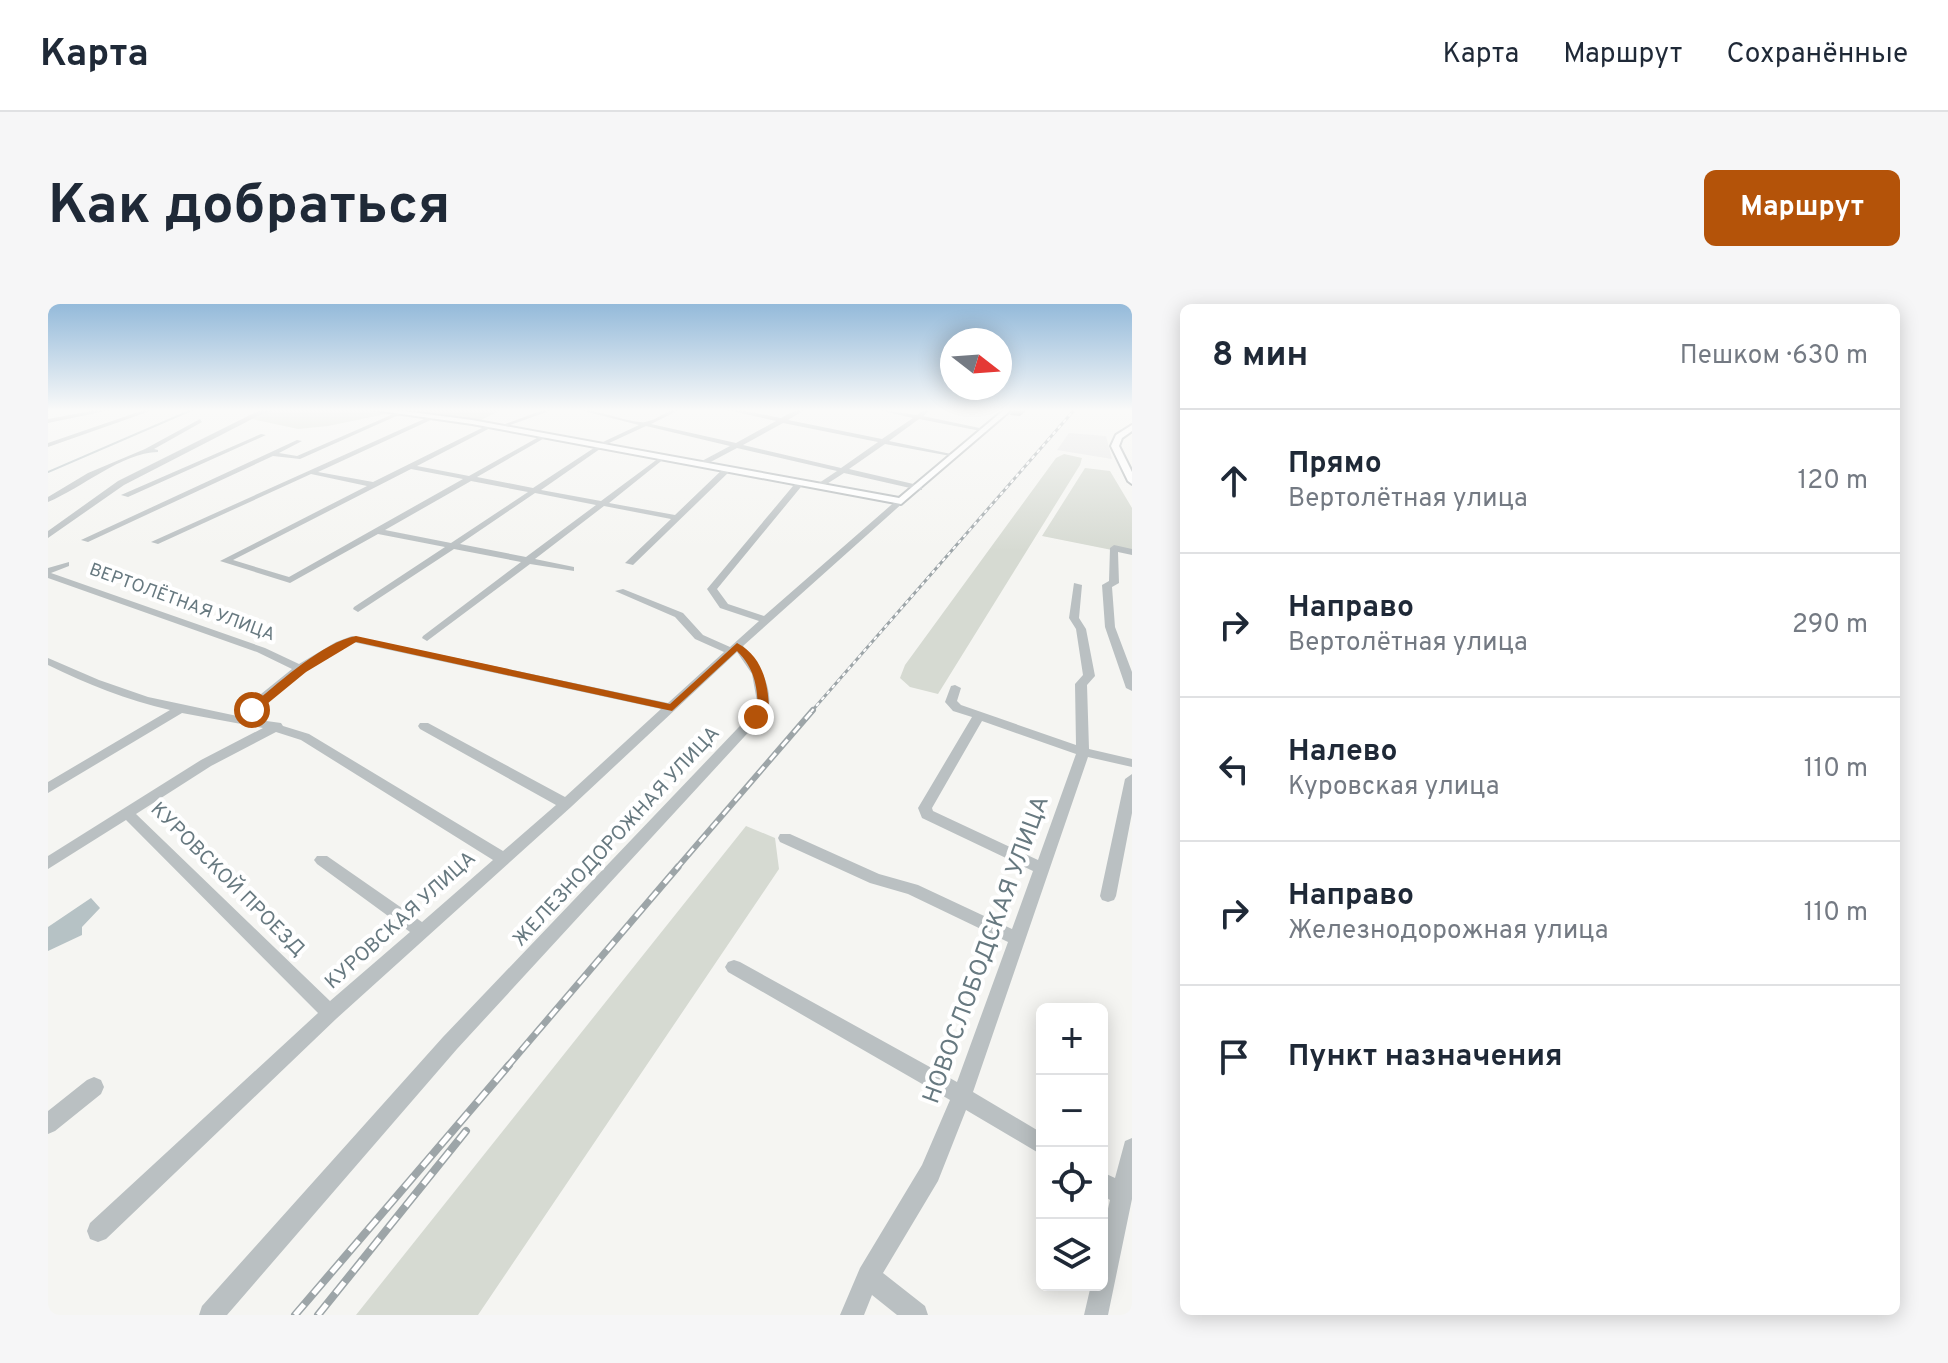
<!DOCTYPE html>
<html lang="ru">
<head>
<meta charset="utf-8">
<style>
	:root { --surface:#fff; --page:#f6f6f7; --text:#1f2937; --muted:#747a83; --line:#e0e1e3; --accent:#b45309 }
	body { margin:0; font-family:Overpass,sans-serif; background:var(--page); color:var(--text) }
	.controls { position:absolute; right:24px; bottom:24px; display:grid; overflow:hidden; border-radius:12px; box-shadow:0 4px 20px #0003 }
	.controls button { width:72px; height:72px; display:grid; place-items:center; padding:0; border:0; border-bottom:2px solid var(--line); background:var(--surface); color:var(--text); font:40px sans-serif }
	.compass { position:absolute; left:892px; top:24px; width:72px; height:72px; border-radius:50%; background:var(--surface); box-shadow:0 4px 20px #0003; rotate:107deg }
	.stop { position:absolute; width:24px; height:24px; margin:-18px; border:6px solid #b45309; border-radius:50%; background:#fff }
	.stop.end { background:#b45309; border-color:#fff; box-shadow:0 2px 8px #0008 }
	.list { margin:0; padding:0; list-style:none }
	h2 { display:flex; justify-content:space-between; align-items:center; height:104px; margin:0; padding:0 32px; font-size:34px }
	h2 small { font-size:26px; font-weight:400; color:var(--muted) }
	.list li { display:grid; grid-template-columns:52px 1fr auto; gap:24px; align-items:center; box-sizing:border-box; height:144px; padding:0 32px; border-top:2px solid var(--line) }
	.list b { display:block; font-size:30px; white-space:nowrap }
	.list p { margin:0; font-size:26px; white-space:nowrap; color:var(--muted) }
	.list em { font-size:26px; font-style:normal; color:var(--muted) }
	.icon { flex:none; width:44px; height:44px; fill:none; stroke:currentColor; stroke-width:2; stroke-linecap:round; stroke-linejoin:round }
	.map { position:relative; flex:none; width:1084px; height:1011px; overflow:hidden; border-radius:12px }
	header { display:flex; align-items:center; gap:48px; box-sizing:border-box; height:112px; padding:0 40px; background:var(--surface); border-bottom:2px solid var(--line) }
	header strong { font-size:38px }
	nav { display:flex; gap:44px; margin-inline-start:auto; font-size:28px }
	.intro { display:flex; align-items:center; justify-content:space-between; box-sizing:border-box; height:192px; padding:0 48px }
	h1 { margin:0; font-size:56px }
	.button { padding:20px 36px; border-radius:12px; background:var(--accent); color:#fff; font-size:28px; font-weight:700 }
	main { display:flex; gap:48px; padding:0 48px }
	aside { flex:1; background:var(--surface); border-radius:12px; box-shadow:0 4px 20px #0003 }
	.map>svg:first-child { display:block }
</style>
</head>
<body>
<header>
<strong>Карта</strong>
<nav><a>Карта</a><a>Маршрут</a><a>Сохранённые</a></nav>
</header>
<div class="intro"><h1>Как добраться</h1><a class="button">Маршрут</a></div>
<main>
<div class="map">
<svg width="1084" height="1011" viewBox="0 0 1084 1011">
	<rect width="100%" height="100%" fill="#f5f5f2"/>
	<path fill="#e6e6e6" d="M 1021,129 L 1058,132 L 1064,155 L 1009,146 Z"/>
	<path fill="#d6dad2" d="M 238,105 L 315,105 L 338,110 L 280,122 L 250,125 L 204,115 L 216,109 Z
		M 340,105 L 455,105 L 433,116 Z
		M 1016,150 L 1034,154 L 1032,161 L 890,390 L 862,383 L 852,374 L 857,361 L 1008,154 Z
		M 1037,164 L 1062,167 L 1084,204 L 1084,250 L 994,232 Z
		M 698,522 L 727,534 L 731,565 L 430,1011 L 308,1011 Z"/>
	<path fill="#b6c2c5" d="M 43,594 L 52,604 L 34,623 L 34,631 L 0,647 L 0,623 Z"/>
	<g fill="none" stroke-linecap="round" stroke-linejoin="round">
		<path stroke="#b6c2c5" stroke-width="2" d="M 0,168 L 146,105"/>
		<defs>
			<path id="major" d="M 319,105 L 339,105 L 424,116 L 851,194 L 957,105 L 964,105 L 853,200 L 424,120 Z
				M 1084,121 L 1084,127 L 1074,134 L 1071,142 L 1084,168 L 1084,180 L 1080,177 L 1063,142 L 1068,131 Z"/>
		</defs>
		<use href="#major" stroke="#aeb4b6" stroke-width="4"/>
		<path fill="#bac0c2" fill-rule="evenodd" d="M 0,105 L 5,105 L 0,108 Z
			M 54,105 L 67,105 L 0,119 L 0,115 Z
			M 99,105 L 108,105 L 0,143 L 0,139 Z
			M 220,105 L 237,105 L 214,110 L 76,181 L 0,234 L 0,227 L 70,177 L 210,107 Z
			M 498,105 L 507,105 L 454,124 L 449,123 Z
			M 528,105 C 548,105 584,120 597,118 C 610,116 619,105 633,105 L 603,120 L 688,139 L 728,117 L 675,105 L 687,105 L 733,114 L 750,105 L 758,105 L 740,116 L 834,135 L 865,114 L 826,105 L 869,111 L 877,105 L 884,105 L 875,112 L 941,126 L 938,128 L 871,115 L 841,137 L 908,151 L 908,153 L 837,140 L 801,165 L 874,182 L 874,186 L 871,186 L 796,169 L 774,183 L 770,181 L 771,179 L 789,167 L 689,144 L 655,162 L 652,158 L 682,142 L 598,122 L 559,140 L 493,186 L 553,197 L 615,151 L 617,154 L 561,199 L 627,211 L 677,163 L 684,165 L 585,261 L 577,259 L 623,215 L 556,202 L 487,255 L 526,263 L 526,267 L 482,260 L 379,337 L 374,334 L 375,332 L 473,258 L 406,245 L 310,308 L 305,305 L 306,303 L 397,243 L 330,230 L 242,279 L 172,257 L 319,182 L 263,170 L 110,240 L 103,238 L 385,111 L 387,114 L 270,168 L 325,178 L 444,119 L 446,122 L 369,162 L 421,172 L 496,130 L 500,130 L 500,132 L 429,173 L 485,184 L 555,138 L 591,121 ZM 735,119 L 830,138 L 793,164 L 695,141 ZM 363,165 L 415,175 L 241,273 L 185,256 ZM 423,177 L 480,188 L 403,239 L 337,226 ZM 487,189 L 548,201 L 478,253 L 412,240 Z
			M 350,108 L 355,109 L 252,155 L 225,152 L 40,238 L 33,236 L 249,136 L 254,137 L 231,149 L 249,152 Z
			M 152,115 L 154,118 L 106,145 L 110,146 L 110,148 C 73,149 34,184 0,198 L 0,193 L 40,169 L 97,145 Z
			M 213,130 L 218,131 L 80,193 L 73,191 Z
			M 750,176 L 757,178 L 669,285 L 680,300 L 716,312 L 850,195 L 857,197 L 695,342 C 711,359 726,384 720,407 L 409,745 L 179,1011 L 151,1011 L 154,1002 L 395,733 L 710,403 L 704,370 L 689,348 L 523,503 L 288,715 L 58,935 L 50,938 L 42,935 L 39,927 L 42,919 L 270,709 L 78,516 L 0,565 L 0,552 L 153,456 L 215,424 L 134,409 L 0,489 L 0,478 L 122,406 C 79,396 39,380 0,361 L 0,354 L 51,376 L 100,393 L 194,413 L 213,390 L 244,365 L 209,348 L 0,274 L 0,264 L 21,258 L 21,262 L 3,269 L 217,344 L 251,360 L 288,338 L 304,332 L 620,399 L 676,348 L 647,335 L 627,313 L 567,287 L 575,285 L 635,309 L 655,331 L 682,343 L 711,317 L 672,304 L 659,285 ZM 305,338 L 613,405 L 517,493 L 380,419 L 372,419 L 370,422 L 372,425 L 508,501 L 455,547 L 261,430 L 235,422 L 233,419 L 205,415 C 217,398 238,375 258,368 L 259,365 ZM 228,428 L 253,436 L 445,556 L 374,618 L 279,552 L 269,552 L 266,556 L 269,560 L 362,628 L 282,697 L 88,510 L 163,462 Z
			M 1066,241 L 1084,245 L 1084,251 L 1070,248 L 1071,279 L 1064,283 L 1067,323 L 1084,368 L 1084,387 L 1078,384 L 1057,323 L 1054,281 L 1061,277 L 1062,244 Z
			M 1026,279 L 1034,281 L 1031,314 L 1038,325 L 1047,372 L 1039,381 L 1041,445 L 1084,455 L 1084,463 L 1040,453 L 925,788 L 994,829 L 994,851 L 918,806 L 890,877 L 835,969 L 877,1002 L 880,1011 L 849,1011 L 824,991 L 816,1011 L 792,1011 L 812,964 L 874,861 L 902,796 L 680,668 L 677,663 L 680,658 L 686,656 L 692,658 L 909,778 L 960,638 L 860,590 L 822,579 L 732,538 L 730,534 L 732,530 L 742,530 L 831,570 L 870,581 L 964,625 L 985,567 L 874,514 L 870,504 L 924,413 L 905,407 L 897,398 L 903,382 L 907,381 L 913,384 L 909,397 L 913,401 L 1028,441 L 1027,380 L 1035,371 L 1028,325 L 1021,314 ZM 934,417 L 1028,450 L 990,556 L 885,507 L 884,504 Z
			M 1084,470 L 1084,509 L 1068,592 L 1066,596 L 1060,598 L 1054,596 L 1052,592 L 1077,475 Z
			M 46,773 L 53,776 L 56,783 L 53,790 L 7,827 L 0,830 L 0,807 L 39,776 Z
			M 1084,834 L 1084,895 L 1060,1011 L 1036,1011 L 1043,981 L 1054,981 L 1054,931 L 1062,896 L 1054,891 L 1054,868 L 1067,874 L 1077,837 Z"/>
		<use href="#major" fill="#fff" fill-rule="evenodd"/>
		<defs>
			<path id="rail-far3" d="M 763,408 L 1027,105"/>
			<path id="rail-far2" d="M 628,565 L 765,406"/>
			<path id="rail-far1" d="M 459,763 L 630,563"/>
			<path id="rail" d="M 247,1011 L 461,761
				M 270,1011 L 418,827"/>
		</defs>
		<use href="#rail-far3" stroke="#9da5a8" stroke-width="3"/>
		<use href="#rail-far2" stroke="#9da5a8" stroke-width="6"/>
		<use href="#rail-far1" stroke="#9da5a8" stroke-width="7"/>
		<use href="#rail" stroke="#9da5a8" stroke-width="8"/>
		<use href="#rail-far3" stroke="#fff" stroke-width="2" stroke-dasharray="4" stroke-linecap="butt"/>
		<use href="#rail-far2" stroke="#fff" stroke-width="3" stroke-dasharray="9" stroke-linecap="butt"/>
		<use href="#rail-far1" stroke="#fff" stroke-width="4" stroke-dasharray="11" stroke-linecap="butt"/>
		<use href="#rail" stroke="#fff" stroke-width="5" stroke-dasharray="14" stroke-linecap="butt"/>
	</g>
	<path fill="#8e9598" d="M 964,105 L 980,105 L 972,112 L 962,111 Z"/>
	<linearGradient id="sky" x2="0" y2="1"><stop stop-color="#94bada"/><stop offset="0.43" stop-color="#fafaf9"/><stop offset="1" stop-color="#fafaf9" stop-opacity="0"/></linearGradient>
	<rect width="1084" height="247" fill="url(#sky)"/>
	<path fill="#b45309" d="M 308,332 L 622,400 L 689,339 C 714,352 720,378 721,404 L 712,415 L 703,413 L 710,404 C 709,380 706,364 689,347 L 624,407 L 308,338 L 258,368 L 208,409 L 200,409 L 200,404 C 229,381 272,339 308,332 Z"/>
	<g text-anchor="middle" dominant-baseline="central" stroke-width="8" stroke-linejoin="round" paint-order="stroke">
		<g font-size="18" fill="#677980" stroke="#fff">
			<text transform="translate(134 299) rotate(20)">ВЕРТОЛЁТНАЯ УЛИЦА</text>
		</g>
		<g font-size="20" fill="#677980" stroke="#fff">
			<text transform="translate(569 533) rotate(-47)">ЖЕЛЕЗНОДОРОЖНАЯ УЛИЦА</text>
			<text transform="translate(179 576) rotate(45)">КУРОВСКОЙ ПРОЕЗД</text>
			<text transform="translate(353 617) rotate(-42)">КУРОВСКАЯ УЛИЦА</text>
		</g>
		<g font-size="24" fill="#677980" stroke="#fff">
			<text transform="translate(939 646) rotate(-70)">НОВОСЛОБОДСКАЯ УЛИЦА</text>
		</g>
	</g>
</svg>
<div class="controls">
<button>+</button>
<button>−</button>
<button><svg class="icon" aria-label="locate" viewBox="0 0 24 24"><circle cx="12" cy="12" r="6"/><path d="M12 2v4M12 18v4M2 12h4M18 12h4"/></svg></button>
<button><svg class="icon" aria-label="layers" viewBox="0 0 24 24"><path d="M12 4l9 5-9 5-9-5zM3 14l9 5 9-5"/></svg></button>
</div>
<svg class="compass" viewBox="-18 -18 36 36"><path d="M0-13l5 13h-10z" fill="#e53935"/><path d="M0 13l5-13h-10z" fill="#747a83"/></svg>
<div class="stop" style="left:204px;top:406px"></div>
<div class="stop end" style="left:708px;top:413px"></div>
</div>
<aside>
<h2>8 мин<small>Пешком · 630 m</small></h2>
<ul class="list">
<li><svg class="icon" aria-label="ahead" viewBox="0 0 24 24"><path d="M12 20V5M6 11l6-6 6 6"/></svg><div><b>Прямо</b><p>Вертолётная улица</p></div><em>120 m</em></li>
<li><svg class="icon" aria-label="right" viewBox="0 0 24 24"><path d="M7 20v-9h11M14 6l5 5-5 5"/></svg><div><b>Направо</b><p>Вертолётная улица</p></div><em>290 m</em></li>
<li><svg class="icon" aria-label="left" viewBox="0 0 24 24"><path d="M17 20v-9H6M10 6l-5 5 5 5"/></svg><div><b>Налево</b><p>Куровская улица</p></div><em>110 m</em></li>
<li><svg class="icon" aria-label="right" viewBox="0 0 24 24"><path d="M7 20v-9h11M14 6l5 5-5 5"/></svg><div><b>Направо</b><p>Железнодорожная улица</p></div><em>110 m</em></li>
<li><svg class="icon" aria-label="arrive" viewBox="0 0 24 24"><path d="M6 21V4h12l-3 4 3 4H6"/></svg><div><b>Пункт назначения</b></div></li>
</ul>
</aside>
</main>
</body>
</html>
